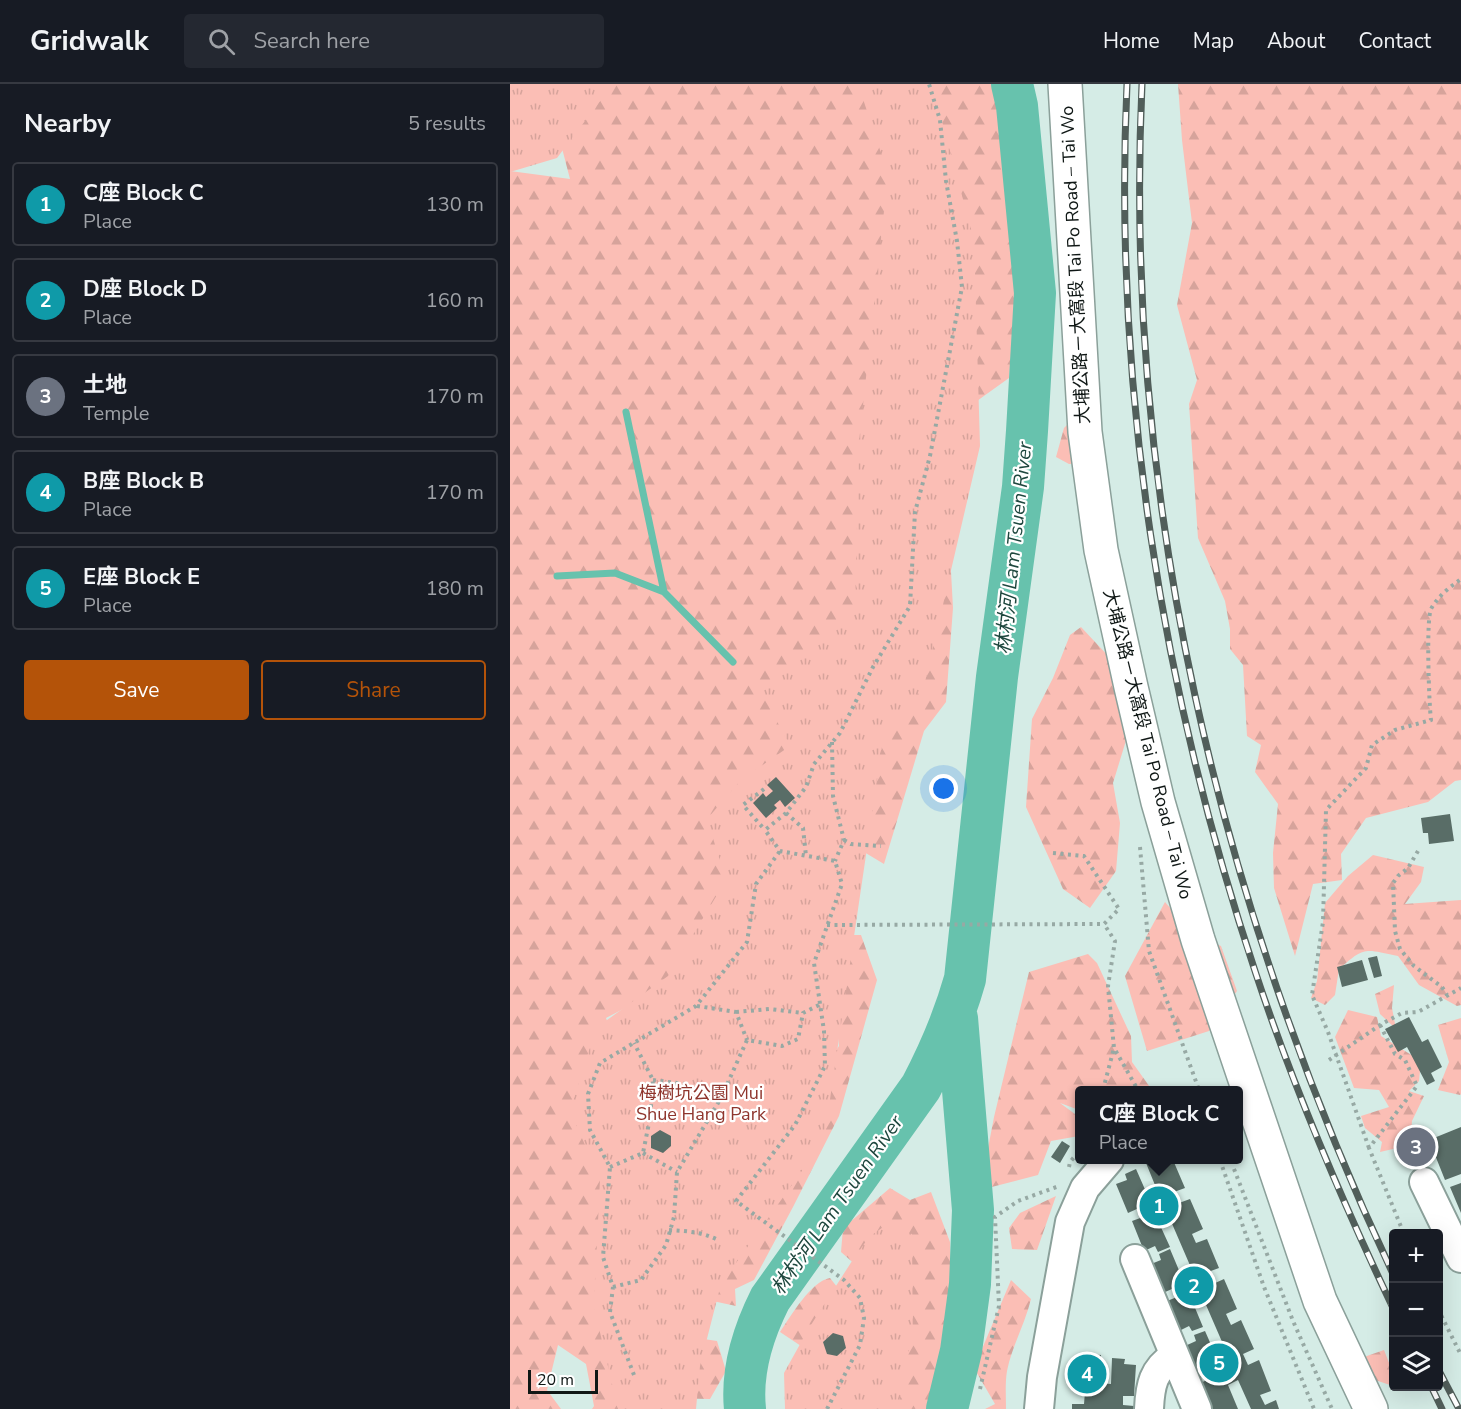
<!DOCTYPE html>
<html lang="en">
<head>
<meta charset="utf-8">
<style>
	:root { --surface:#171b24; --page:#242831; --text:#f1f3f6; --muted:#9ea1a6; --line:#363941; --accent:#b45309 }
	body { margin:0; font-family:"Nunito Sans","Noto Sans TC",sans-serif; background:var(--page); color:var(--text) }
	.controls { position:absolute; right:18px; bottom:18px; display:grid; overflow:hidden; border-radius:6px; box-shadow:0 6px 24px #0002 }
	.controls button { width:54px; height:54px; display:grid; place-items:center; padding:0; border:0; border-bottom:2px solid var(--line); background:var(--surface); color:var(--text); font:30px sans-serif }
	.scale { position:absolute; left:18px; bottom:15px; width:70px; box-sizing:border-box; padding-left:6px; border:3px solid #0f1715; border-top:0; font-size:16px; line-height:21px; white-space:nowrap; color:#0f1715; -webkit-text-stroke:4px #fff; paint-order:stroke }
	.you { position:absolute; left:434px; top:705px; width:21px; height:21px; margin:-15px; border:4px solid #fff; border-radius:50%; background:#1a73e8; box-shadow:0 0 0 9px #1a73e833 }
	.badge { display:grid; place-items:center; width:39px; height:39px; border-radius:50%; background:var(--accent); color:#fff; font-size:20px; font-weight:700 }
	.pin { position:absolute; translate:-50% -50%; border:3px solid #fff; box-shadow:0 2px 6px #0006 }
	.popup { position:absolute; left:565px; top:1002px; width:168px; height:78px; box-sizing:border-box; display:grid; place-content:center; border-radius:6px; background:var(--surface); filter:drop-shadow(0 2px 4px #0005); font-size:20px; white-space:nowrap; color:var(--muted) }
	.popup b { font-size:22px; color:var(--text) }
	.popup::after { content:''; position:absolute; left:50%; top:100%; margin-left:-12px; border:12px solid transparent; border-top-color:var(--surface) }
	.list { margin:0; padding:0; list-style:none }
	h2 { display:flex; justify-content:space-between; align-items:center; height:78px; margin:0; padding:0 24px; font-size:26px }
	h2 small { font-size:20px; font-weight:400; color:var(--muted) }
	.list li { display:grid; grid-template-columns:39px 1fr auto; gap:18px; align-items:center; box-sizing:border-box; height:84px; margin:0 12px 12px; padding:0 12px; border:2px solid var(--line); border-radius:6px }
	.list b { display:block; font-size:22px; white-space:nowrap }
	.list p { margin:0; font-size:20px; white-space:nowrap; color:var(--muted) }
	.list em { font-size:20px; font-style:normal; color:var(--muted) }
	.actions { display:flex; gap:12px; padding:18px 24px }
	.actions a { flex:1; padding:14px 0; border:2px solid var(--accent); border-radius:6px; text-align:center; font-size:21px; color:var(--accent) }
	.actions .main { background:var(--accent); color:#fff }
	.icon { flex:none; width:33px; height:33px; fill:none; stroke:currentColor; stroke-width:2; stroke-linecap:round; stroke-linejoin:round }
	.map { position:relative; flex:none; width:951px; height:1325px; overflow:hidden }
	header { display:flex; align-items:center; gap:36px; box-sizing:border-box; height:84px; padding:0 30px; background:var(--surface); border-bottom:2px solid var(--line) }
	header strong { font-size:28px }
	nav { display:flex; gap:33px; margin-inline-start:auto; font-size:21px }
	.search { width:420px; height:54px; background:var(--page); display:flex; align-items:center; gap:15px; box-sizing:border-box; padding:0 21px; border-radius:6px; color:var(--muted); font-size:22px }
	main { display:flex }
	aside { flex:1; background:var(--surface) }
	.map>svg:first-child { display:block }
</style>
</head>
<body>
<header>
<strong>Gridwalk</strong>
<div class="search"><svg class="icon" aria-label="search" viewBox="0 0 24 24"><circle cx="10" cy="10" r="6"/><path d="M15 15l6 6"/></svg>Search here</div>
<nav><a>Home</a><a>Map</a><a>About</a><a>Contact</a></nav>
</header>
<main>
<aside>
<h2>Nearby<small>5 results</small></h2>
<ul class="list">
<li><span class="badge" style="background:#0f9aa8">1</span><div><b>C座 Block C</b><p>Place</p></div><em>130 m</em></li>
<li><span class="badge" style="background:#0f9aa8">2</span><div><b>D座 Block D</b><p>Place</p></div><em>160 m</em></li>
<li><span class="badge" style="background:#6b7280">3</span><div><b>土地</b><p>Temple</p></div><em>170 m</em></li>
<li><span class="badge" style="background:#0f9aa8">4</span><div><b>B座 Block B</b><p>Place</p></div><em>170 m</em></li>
<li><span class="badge" style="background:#0f9aa8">5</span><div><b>E座 Block E</b><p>Place</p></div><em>180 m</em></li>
</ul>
<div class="actions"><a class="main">Save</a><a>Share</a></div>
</aside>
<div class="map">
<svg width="951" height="1325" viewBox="0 0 951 1325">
	<defs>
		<pattern id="forest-firs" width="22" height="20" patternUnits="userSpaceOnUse" patternTransform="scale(1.5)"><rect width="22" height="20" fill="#fbbeb5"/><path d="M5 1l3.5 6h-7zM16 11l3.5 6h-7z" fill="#d6a39b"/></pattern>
		<pattern id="park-tufts" width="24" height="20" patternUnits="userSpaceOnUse" patternTransform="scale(1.5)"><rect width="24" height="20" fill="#fbbeb5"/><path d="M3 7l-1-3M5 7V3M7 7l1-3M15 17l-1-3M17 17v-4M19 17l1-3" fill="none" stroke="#d6a39b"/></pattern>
	</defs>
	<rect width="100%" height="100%" fill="#d5ece6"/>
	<path fill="url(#forest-firs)" d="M 0,0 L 485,0 L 500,61 L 509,181 L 499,294 L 460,322 L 437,414 L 443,524 L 436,618 L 414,647 L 374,780 L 294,732 L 235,743 L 190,885 L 96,934 L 114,983 L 306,996 L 329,962 L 321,862 L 329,851 L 351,851 L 367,896 L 329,1032 L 283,1123 L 244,1196 L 225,1205 L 226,1222 L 198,1216 L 129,1325 L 82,1325 L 84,1322 L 76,1280 L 48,1261 L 37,1306 L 51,1325 L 0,1325 L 0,87 L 60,95 L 41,22 Z
		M 668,0 L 951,0 L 951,696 L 945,697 L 918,718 L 856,734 L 831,770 L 832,796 L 803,800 L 785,872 L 764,804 L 763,769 L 768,720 L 745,688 L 751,661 L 737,652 L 733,581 L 720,565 L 720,545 L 715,517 L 688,454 L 679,320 L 687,296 L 667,221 L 682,139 L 672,56 Z
		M 558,340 L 571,348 L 580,379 L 559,380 L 546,373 L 554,344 Z
		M 571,543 L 601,575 L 622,637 L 603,699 L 610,739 L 606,787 L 580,824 L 553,805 L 516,723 L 522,635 L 543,594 L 560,551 Z
		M 863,771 L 914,783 L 911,798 L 895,820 L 951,816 L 951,921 L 947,922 L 909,901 L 888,872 C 854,865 855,862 829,885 L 825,911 L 815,921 L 801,914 L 807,897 L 815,819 L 838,792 Z
		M 655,818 L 681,848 L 711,862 L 727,907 L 699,947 L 637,967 L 615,892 Z
		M 578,870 L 587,879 L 621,952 L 622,978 L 642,1006 L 570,1006 L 569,1026 L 550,1019 L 569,1033 L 569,1052 L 541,1057 L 528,1091 L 470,1106 L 484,1033 L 519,888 Z
		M 884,901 L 882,924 L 886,945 L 870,930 L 865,910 Z
		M 838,926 L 867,933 L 871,952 L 911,977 L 909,997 L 899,1007 L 914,1012 L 902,1037 L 900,1061 L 870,1068 L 872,1058 L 855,1044 L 851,1032 L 879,1023 L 869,1006 L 844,1004 L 825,953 Z
		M 951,934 L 951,1010 L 950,1011 L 928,1006 L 939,978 L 928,941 Z
		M 380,1104 L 400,1116 L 421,1108 L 440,1158 L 441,1207 L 433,1252 L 428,1307 L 423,1325 L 325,1325 L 364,1197 L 331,1168 L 333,1144 Z
		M 546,1112 L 527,1166 L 502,1165 L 499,1144 L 510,1129 Z
		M 320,1194 L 343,1223 L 315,1278 L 270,1248 C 281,1232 301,1197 320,1194 Z
		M 501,1196 L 521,1215 C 515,1240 502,1262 497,1287 C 495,1299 496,1313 496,1325 L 475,1325 L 485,1320 L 464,1284 Z
		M 174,1252 L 207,1257 L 216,1287 L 200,1315 L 151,1314 Z
		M 874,1266 L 883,1289 L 883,1302 L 862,1295 L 854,1273 Z"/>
	<path fill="url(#park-tufts)" d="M 0,0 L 103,0 L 47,74 L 0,88 Z
		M 348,0 L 422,0 L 464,156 L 470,362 L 414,602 L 374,649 L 314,1056 L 211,1200 L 190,1282 L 186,1325 L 108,1325 L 84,1223 L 90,1095 L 60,1027 L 86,944 L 158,892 L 216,796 L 197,735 L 231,696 L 280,662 L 251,607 L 345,526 L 349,358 L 378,90 Z
		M 376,1141 L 402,1150 L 403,1244 L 388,1325 L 275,1325 L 274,1289 L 299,1244 L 342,1177 L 359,1153 Z"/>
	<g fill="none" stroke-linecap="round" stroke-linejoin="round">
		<path stroke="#67c2ad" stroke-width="7" d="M 116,328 L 154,508 L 223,578
			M 47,492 L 105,489 L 154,508"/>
		<path stroke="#67c2ad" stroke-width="42" d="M 235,1325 C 231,1286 243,1249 260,1215 L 411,1003 C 430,967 444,934 455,895 L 487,593 L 513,403 L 517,347 L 525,209 L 507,22 L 502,0
			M 437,1325 L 451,1267 L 460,1200 L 463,1126 L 447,934"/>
	</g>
	<path fill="#596d67" d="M 266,693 L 285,714 L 275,723 L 270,716 L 264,721 L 267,724 L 256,734 L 243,719 L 253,709 L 256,713 L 263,707 L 257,701 Z
		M 940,730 L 944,757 L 919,760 L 918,749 L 913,749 L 911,734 Z
		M 867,872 L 872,892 L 864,894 L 858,874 Z
		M 852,876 L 858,896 L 832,903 L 827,883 Z
		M 899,933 L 912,958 L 918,955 L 932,983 L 921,989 L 925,997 L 917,1001 L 897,963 L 888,968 L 875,945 Z
		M 951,1043 L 951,1090 L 935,1096 L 919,1056 Z
		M 150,1046 L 161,1052 L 161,1062 L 153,1069 L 141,1064 L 141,1052 Z
		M 552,1057 L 560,1062 L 550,1079 L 541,1073 Z
		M 644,1076 L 651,1076 L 652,1079 L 663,1076 L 675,1104 L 664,1108 L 669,1119 L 680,1115 L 693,1145 L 682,1150 L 686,1159 L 697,1155 L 709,1184 L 698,1188 L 703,1200 L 714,1195 L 727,1225 L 716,1230 L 721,1241 L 731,1236 L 744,1265 L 733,1270 L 738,1281 L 749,1276 L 761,1307 L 750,1311 L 755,1321 L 766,1316 L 769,1325 L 741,1325 L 728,1296 L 718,1301 L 728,1325 L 701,1325 L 690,1299 L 702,1294 L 698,1286 L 687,1290 L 675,1262 L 686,1257 L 684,1251 L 695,1247 L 706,1272 L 716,1267 L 693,1214 L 683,1219 L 693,1243 L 682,1247 L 679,1242 L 669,1247 L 657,1217 L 667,1213 L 664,1204 L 653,1209 L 641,1180 L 651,1176 L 649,1170 L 660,1165 L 671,1191 L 682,1186 L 660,1135 L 649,1139 L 660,1163 L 648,1168 L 645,1162 L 634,1167 L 622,1137 L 633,1133 L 629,1124 L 618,1129 L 606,1100 L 617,1096 L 615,1090 L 626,1085 L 637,1110 L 647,1106 L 636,1079 Z
		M 951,1099 L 951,1129 L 940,1103 Z
		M 323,1249 L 333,1252 L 336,1264 L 327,1272 L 317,1270 L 313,1258 Z
		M 577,1270 L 591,1271 L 590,1299 L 601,1300 L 602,1274 L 615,1275 L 614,1280 L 626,1281 L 624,1312 L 613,1312 L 613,1321 L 624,1322 L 623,1325 L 562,1325 L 562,1320 L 574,1320 L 575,1308 L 563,1307 L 564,1275 L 576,1275 Z"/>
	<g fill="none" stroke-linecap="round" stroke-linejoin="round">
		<defs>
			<path id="minor" d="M 914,1098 L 951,1174
				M 625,1175 L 687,1325
				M 529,1325 L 532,1293 L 560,1138 L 575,1104 L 599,1076
				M 639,1325 C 640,1302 643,1285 664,1272"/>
			<path id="major" d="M 555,0 L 575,348 L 591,466 L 621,603 L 648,718 L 688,856 L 810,1217 L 861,1325"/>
		</defs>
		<use href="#minor" stroke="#8ba09a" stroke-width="32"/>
		<use href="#major" stroke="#8ba09a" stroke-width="36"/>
		<path stroke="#97a9a4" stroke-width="4" stroke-dasharray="3 4.5" stroke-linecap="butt" d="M 322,658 L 323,712 L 334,756 L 325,777
			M 254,705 L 233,721 L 255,746
			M 276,729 L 293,744 L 296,772
			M 334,756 L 341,760 L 371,762
			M 630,763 L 639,867 L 689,1006
			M 908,767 L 898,784 L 888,792 L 883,799 L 885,847 L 890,865 L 904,882 L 932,903 L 937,911
			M 543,769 L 574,772 L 609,825 L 594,840 L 605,857 L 598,902 L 604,964 L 628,1006
			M 317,841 L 594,840
			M 187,922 L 226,928 L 237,956
			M 226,928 L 260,925 L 293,929
			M 870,941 L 885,970 L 895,976 L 907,1002 L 859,1064 L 894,1150
			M 819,976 L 870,941 L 892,929 L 908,928 L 951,904
			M 143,996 L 175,1000 L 187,1010 L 211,1014
			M 593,1006 L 604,964
			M 859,1064 L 818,948 L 802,911 L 813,838 L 816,726 L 856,684 L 862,661 L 885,646 L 921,636 C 919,621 916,535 921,525 C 928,512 940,503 951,495
			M 133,1069 L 167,1088
			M 710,1076 L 754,1203 L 804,1325
			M 100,1083 L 133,1069 L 140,1034 L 143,996 L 124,959
			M 559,1083 L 560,1078 L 570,1066
			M 724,1085 L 783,1237 L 822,1325
			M 159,1146 C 177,1147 192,1148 208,1156
			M 103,1203 L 131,1196 L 156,1161 L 164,1133 L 167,1088 L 211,1014 L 237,956 L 272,962 L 288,955 L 293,929 L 309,921
			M 928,1225 L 951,1271
			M 124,1291 L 100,1228 L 103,1203 L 93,1173 L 100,1083 L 80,1046 L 78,1010 L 90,979 L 186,922 L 237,858 L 246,800 L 270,767
			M 470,1305 L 489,1222 L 485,1133 L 508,1117 L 549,1102
			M 317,1325 L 350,1261 L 354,1234 L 350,1214 L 334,1196 L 226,1117 L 285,1041 L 315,982 L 314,947 L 304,879 L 332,800 L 325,777 L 270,767 L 255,746 L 276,729 L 296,703 L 304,680 L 330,649 L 363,583 L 400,522 L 405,428 L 420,372 L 452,203 L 447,157 L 436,97 L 430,36 L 419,0"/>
		<use href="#minor" stroke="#fff" stroke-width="28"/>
		<use href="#major" stroke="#fff" stroke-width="33"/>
		<defs>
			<path id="rail" d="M 617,0 C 603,300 651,606 746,890 C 784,1005 832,1117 884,1226
				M 632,0 C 613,413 708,819 884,1192
				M 928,1285 L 949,1325
				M 921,1302 L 932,1325"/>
		</defs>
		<use href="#rail" stroke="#515e5a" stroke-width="7"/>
		<use href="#rail" stroke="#fff" stroke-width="4.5" stroke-dasharray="14" stroke-linecap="butt"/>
	</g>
	<g text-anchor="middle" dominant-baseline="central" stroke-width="4.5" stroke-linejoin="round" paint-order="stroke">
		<g font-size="18" fill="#0f1715" stroke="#fff">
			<text transform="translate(565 181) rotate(-93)">大埔公路－大窩段 Tai Po Road – Tai Wo</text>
			<text transform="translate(638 660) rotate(76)">大埔公路－大窩段 Tai Po Road – Tai Wo</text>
		</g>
		<g font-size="18" fill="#8f352d" stroke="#fff">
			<text x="191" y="1009">梅樹坑公園 Mui<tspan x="191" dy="21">Shue Hang Park</tspan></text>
		</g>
		<g font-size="20" font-style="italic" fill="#1e473e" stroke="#fff">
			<text transform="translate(504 464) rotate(-84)">林村河 Lam Tsuen River</text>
			<text transform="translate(327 1121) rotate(-55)">林村河 Lam Tsuen River</text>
		</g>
	</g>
</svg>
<div class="controls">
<button>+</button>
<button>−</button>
<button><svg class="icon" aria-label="layers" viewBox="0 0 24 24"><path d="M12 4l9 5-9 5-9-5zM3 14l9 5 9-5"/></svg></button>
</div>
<div class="scale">20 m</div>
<div class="you"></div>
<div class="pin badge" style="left:649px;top:1122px;background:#0f9aa8">1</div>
<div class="popup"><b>C座 Block C</b>Place</div>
<div class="pin badge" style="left:684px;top:1202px;background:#0f9aa8">2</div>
<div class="pin badge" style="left:906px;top:1063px;background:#6b7280">3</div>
<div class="pin badge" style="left:577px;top:1290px;background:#0f9aa8">4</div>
<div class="pin badge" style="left:709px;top:1279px;background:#0f9aa8">5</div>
</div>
</main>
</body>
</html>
